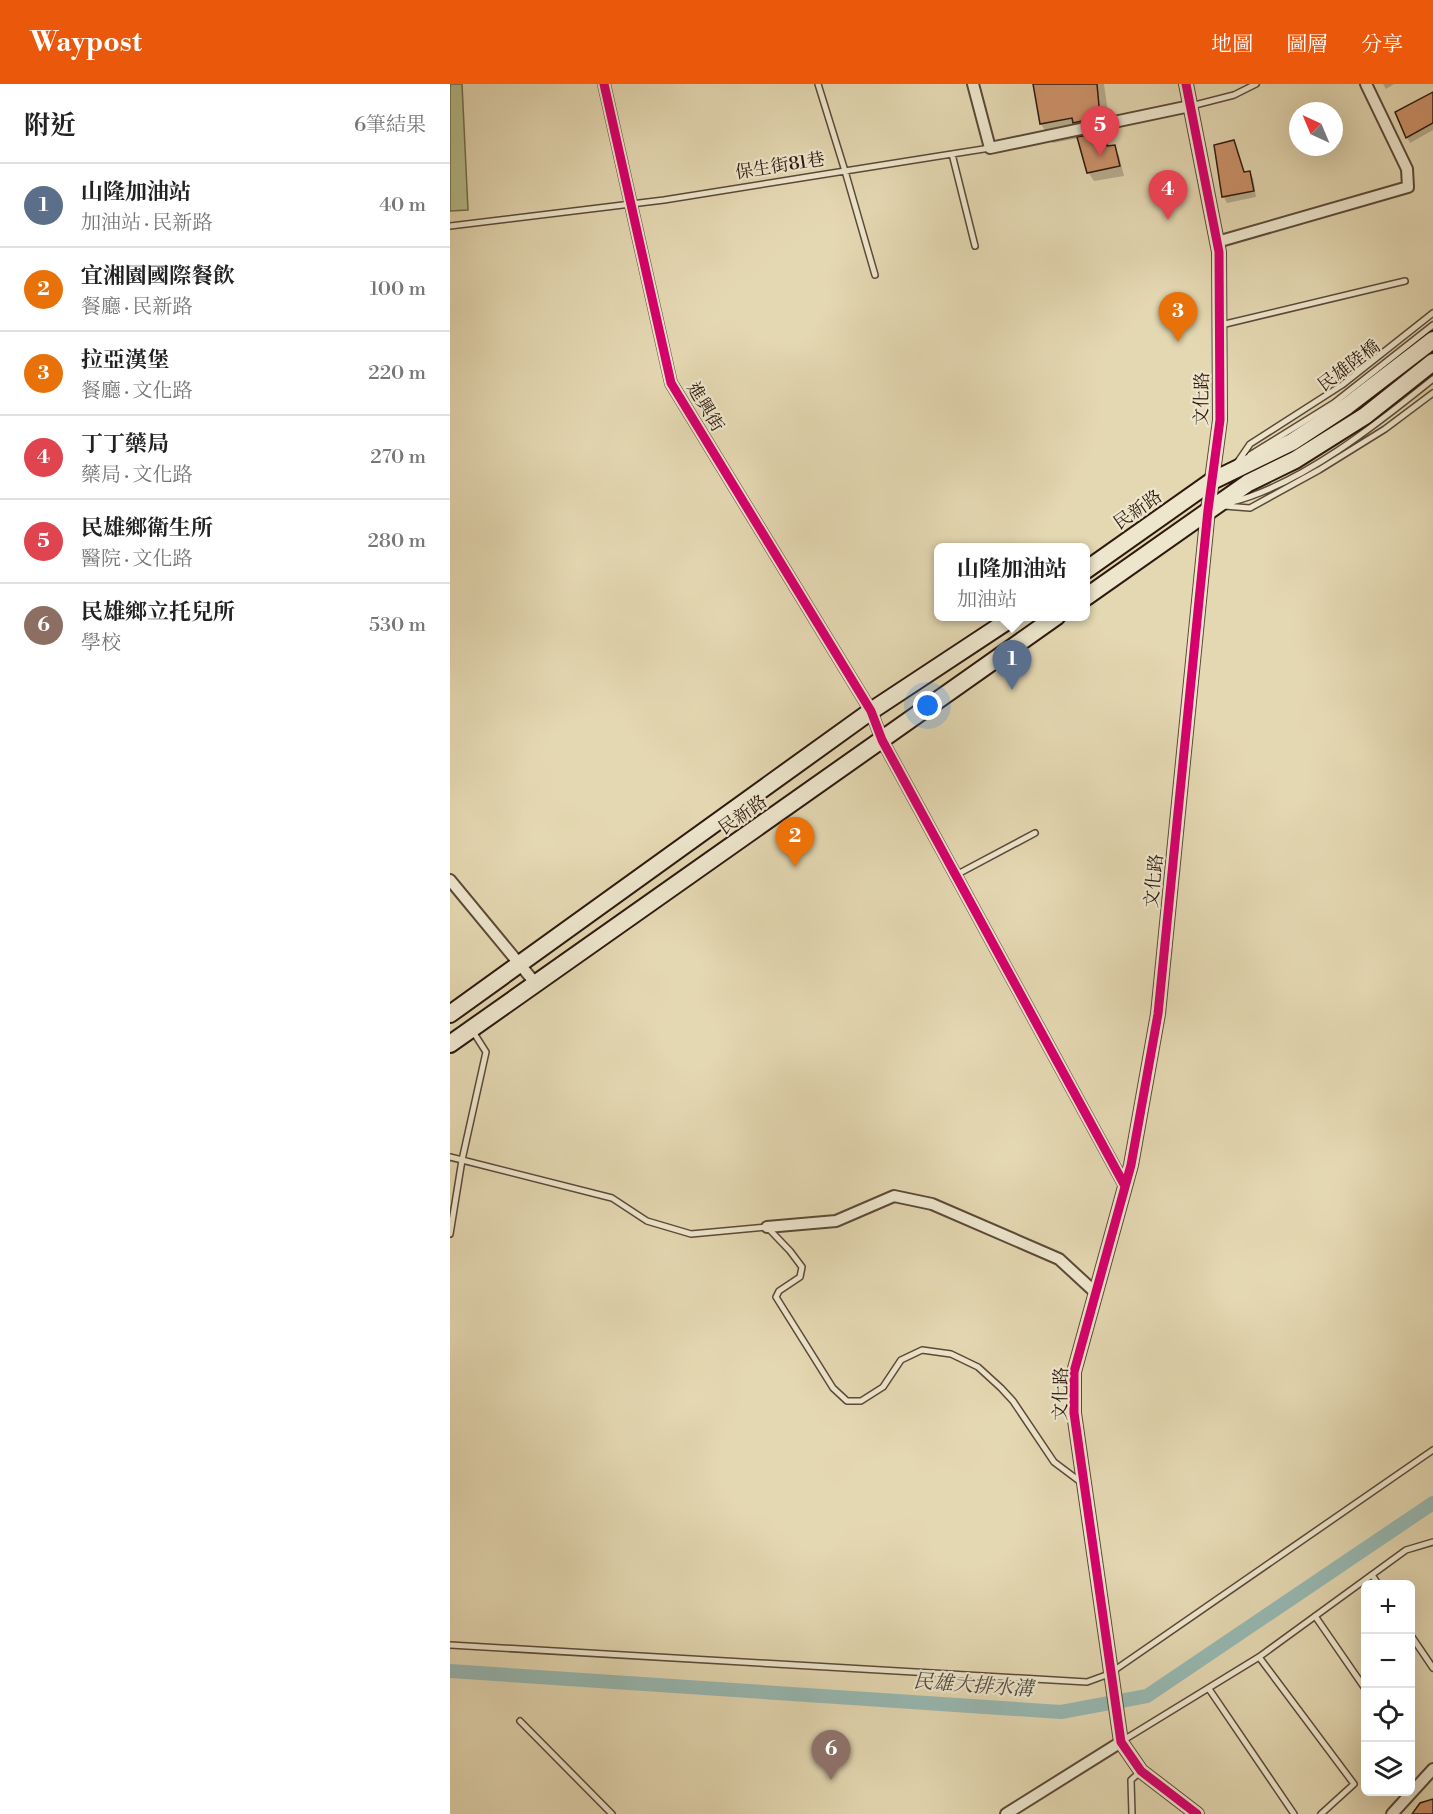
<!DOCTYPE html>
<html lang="zh-TW">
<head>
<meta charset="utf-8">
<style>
	:root { --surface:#fff; --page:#f6f6f6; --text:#222; --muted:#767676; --line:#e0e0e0; --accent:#ea580c }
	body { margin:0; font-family:"Libre Bodoni","Noto Serif TC",serif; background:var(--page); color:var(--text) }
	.controls { position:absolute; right:18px; bottom:18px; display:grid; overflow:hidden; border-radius:9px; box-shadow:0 6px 24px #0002 }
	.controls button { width:54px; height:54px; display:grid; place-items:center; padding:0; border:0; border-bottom:2px solid var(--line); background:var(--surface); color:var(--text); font:30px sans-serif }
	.compass { position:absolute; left:839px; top:18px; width:54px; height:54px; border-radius:50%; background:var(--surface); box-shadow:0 6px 24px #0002; rotate:316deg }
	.you { position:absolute; left:478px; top:622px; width:21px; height:21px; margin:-15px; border:4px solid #fff; border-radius:50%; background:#1a73e8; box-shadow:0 0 0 9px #1a73e833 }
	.badge { display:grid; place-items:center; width:39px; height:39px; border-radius:50%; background:var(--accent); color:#fff; font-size:20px; font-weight:700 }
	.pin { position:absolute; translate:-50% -50px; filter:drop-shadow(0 2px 3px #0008) }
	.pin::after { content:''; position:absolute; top:32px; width:21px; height:18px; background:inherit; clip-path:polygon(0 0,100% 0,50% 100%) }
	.popup { position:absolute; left:484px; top:459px; width:156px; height:78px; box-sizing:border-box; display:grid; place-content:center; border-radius:9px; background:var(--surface); filter:drop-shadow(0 2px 4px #0005); font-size:20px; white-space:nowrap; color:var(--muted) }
	.popup b { font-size:22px; color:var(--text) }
	.popup::after { content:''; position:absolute; left:50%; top:100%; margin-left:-12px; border:12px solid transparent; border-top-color:var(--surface) }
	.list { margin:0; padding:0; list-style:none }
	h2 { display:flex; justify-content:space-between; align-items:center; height:78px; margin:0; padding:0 24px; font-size:26px }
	h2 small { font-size:20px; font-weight:400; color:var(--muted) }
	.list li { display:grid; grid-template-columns:39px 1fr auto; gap:18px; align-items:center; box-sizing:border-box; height:84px; padding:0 24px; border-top:2px solid var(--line) }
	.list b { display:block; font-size:22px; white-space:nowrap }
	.list p { margin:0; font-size:20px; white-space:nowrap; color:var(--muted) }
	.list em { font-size:20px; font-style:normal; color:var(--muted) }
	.icon { flex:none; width:33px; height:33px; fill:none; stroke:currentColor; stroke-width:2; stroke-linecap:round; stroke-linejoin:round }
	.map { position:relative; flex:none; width:983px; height:1730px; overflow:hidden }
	header { display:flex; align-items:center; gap:36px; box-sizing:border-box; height:84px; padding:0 30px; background:var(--accent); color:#fff }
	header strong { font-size:28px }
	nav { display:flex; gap:33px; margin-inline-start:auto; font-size:21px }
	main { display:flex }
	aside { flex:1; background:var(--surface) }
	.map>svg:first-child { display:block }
</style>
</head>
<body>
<header>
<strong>Waypost</strong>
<nav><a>地圖</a><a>圖層</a><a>分享</a></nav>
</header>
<main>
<aside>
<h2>附近<small>6筆結果</small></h2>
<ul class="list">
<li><span class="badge" style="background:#5c6f8a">1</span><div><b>山隆加油站</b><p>加油站 · 民新路</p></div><em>40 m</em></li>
<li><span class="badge" style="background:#e8710a">2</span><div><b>宜湘園國際餐飲</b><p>餐廳 · 民新路</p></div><em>100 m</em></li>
<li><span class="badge" style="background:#e8710a">3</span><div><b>拉亞漢堡</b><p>餐廳 · 文化路</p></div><em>220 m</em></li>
<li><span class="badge" style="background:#e0444e">4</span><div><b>丁丁藥局</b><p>藥局 · 文化路</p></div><em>270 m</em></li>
<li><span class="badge" style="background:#e0444e">5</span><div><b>民雄鄉衛生所</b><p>醫院 · 文化路</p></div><em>280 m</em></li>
<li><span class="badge" style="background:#8d6e63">6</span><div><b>民雄鄉立托兒所</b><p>學校</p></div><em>530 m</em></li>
</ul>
</aside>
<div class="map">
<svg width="983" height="1730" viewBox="0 0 983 1730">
	<rect width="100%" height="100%" fill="#e4d8b2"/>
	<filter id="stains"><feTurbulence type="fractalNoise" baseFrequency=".00333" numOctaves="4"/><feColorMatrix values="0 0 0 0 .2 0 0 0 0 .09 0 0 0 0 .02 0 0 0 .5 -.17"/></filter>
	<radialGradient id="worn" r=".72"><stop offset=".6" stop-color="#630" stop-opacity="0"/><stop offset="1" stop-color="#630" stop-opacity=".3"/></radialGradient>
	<path fill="#b5be8b" stroke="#726c4d" stroke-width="1.5" d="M 0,0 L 12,0 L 18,126 L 0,127 Z"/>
	<path fill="#0003" d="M 585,0 L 654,0 L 661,50 L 655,53 L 660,64 L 664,63 L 669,72 L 674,92 L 644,97 L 638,88 L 629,54 L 603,59 L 591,40 Z
		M 933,0 L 944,0 L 936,5 Z
		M 983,15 L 983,46 L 960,59 L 957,53 Z
		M 783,58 L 794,90 L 799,88 L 803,94 L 806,113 L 777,119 L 774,113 L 766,62 Z"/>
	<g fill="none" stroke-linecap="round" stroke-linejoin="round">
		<path stroke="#97b9b3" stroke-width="14" d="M 0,1587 L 611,1628 L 697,1612 L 983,1419"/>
	</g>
	<path fill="#cb9169" stroke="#2e190f" stroke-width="1.5" d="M 583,0 L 647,0 L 650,33 L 623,39 L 622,34 L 590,40 Z
		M 983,8 L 983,39 L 956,54 L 945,28 Z
		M 654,48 L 657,62 L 665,61 L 670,82 L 637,89 L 627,53 Z
		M 784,56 L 794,88 L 800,87 L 804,107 L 772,113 L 764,61 Z
		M 983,1715 L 983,1730 L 962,1730 L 970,1719 Z"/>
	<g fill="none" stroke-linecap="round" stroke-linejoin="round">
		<defs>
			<path id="service" d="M 741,22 L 784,11 L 806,0
				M 0,142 L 214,116 L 395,87 L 368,0
				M 525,162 L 502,70 L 540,64
				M 425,191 L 395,87 L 502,70
				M 771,241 L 955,197
				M 800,371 L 884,319 L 983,241
				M 787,379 L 800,360 L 892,301 L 983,229
				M 782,418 C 852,400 927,340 983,295
				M 774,422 L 800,424 L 869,386 L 935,345 L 983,309
				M 506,791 L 585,749
				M 0,1073 L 162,1114 L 197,1137 L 241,1150 L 317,1143 L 340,1167 L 352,1183 L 350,1193 L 329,1207 L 326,1213 L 383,1304 L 397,1317 L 411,1317 L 433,1303 L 451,1276 L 472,1266 L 501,1270 L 528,1283 L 551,1304 L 563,1317 L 604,1378 L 632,1399
				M 0,1150 L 12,1076 L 36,968 L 22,946
				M 922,1491 L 928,1500
				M 865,1532 L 916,1606
				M 960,1550 L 983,1584
				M 0,1561 L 637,1598 L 659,1590 L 983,1366
				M 809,1573 L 904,1700 L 871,1730
				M 759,1605 L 844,1730
				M 70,1637 L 162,1730
				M 672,1657 L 809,1573 L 956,1466 L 983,1458
				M 682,1730 L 681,1696 L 690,1688"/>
			<path id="minor" d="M 154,0 L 221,299 L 421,627 L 432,656 L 675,1102
				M 523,0 L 540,64 L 740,22
				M 767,158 L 958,103 L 957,85 L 916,0
				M 0,796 L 86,900
				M 317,1143 L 386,1137 L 444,1112 L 482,1120 L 609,1175 L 646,1209
				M 556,1730 L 671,1658
				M 942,1730 L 983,1685"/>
			<path id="tertiary" d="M 736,0 L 769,168 L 770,336 L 758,426 L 708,930 L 681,1081 L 624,1288 L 624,1329 L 671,1658 L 691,1687 L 747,1730"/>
			<path id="secondary" d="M 636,486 L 762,397 L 842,358 L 897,322 L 983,256
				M 636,513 L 798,399 L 845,376 L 915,332 L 983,278
				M 0,930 L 421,627 L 565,532
				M 0,960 L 607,532"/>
		</defs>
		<use href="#service" stroke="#5c4938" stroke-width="8"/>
		<use href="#minor" stroke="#5c4938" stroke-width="14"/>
		<use href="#tertiary" stroke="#5c4938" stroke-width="16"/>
		<use href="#secondary" stroke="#2e190f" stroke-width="20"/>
		<use href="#service" stroke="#ede6cd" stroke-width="5"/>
		<use href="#minor" stroke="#ede6cd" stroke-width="10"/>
		<use href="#tertiary" stroke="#ede6cd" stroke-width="14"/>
		<use href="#secondary" stroke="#ede6cd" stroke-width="16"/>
		<defs>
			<path id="cycleway" d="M 154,0 L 221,299 L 421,627 L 432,656 L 675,1102
				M 736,0 L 769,168 L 770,336 L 758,426 L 708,930 L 681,1081 L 624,1288 L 624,1329 L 671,1658 L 691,1687 L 747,1730"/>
		</defs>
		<use href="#cycleway" stroke="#ede6cd" stroke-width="13"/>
		<use href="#cycleway" stroke="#d6006c" stroke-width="9"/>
	</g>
	<g text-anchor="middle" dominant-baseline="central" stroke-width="4.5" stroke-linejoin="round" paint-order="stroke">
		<g font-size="18" fill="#2e190f" stroke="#ede6cd">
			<text transform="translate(330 82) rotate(-9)">保生街81巷</text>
			<text transform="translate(899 282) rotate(-37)">民雄陸橋</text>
			<text transform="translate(752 315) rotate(-89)">文化路</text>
			<text transform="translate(255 323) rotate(59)">進興街</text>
			<text transform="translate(688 426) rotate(-35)">民新路</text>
			<text transform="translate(293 731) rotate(-35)">民新路</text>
			<text transform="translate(704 797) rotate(-84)">文化路</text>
			<text transform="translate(611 1310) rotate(-89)">文化路</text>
		</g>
		<g font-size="20" font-style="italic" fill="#4e4940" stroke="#ede6cd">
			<text transform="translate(523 1602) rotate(4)">民雄大排水溝</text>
		</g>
	</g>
	<rect width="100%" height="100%" filter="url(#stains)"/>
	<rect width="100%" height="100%" fill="url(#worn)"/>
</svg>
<div class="controls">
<button>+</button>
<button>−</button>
<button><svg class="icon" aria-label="locate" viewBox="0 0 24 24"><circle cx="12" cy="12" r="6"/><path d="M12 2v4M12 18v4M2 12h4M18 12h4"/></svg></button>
<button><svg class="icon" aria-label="layers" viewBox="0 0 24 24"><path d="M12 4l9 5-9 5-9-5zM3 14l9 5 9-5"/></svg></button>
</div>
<svg class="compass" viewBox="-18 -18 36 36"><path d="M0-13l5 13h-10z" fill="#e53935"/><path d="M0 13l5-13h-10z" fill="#767676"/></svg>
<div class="you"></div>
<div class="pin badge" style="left:562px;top:606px;background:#5c6f8a">1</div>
<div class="popup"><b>山隆加油站</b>加油站</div>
<div class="pin badge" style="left:345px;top:783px;background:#e8710a">2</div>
<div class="pin badge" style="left:728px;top:258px;background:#e8710a">3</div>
<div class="pin badge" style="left:718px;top:136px;background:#e0444e">4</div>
<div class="pin badge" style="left:650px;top:72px;background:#e0444e">5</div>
<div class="pin badge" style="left:381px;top:1696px;background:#8d6e63">6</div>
</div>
</main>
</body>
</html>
